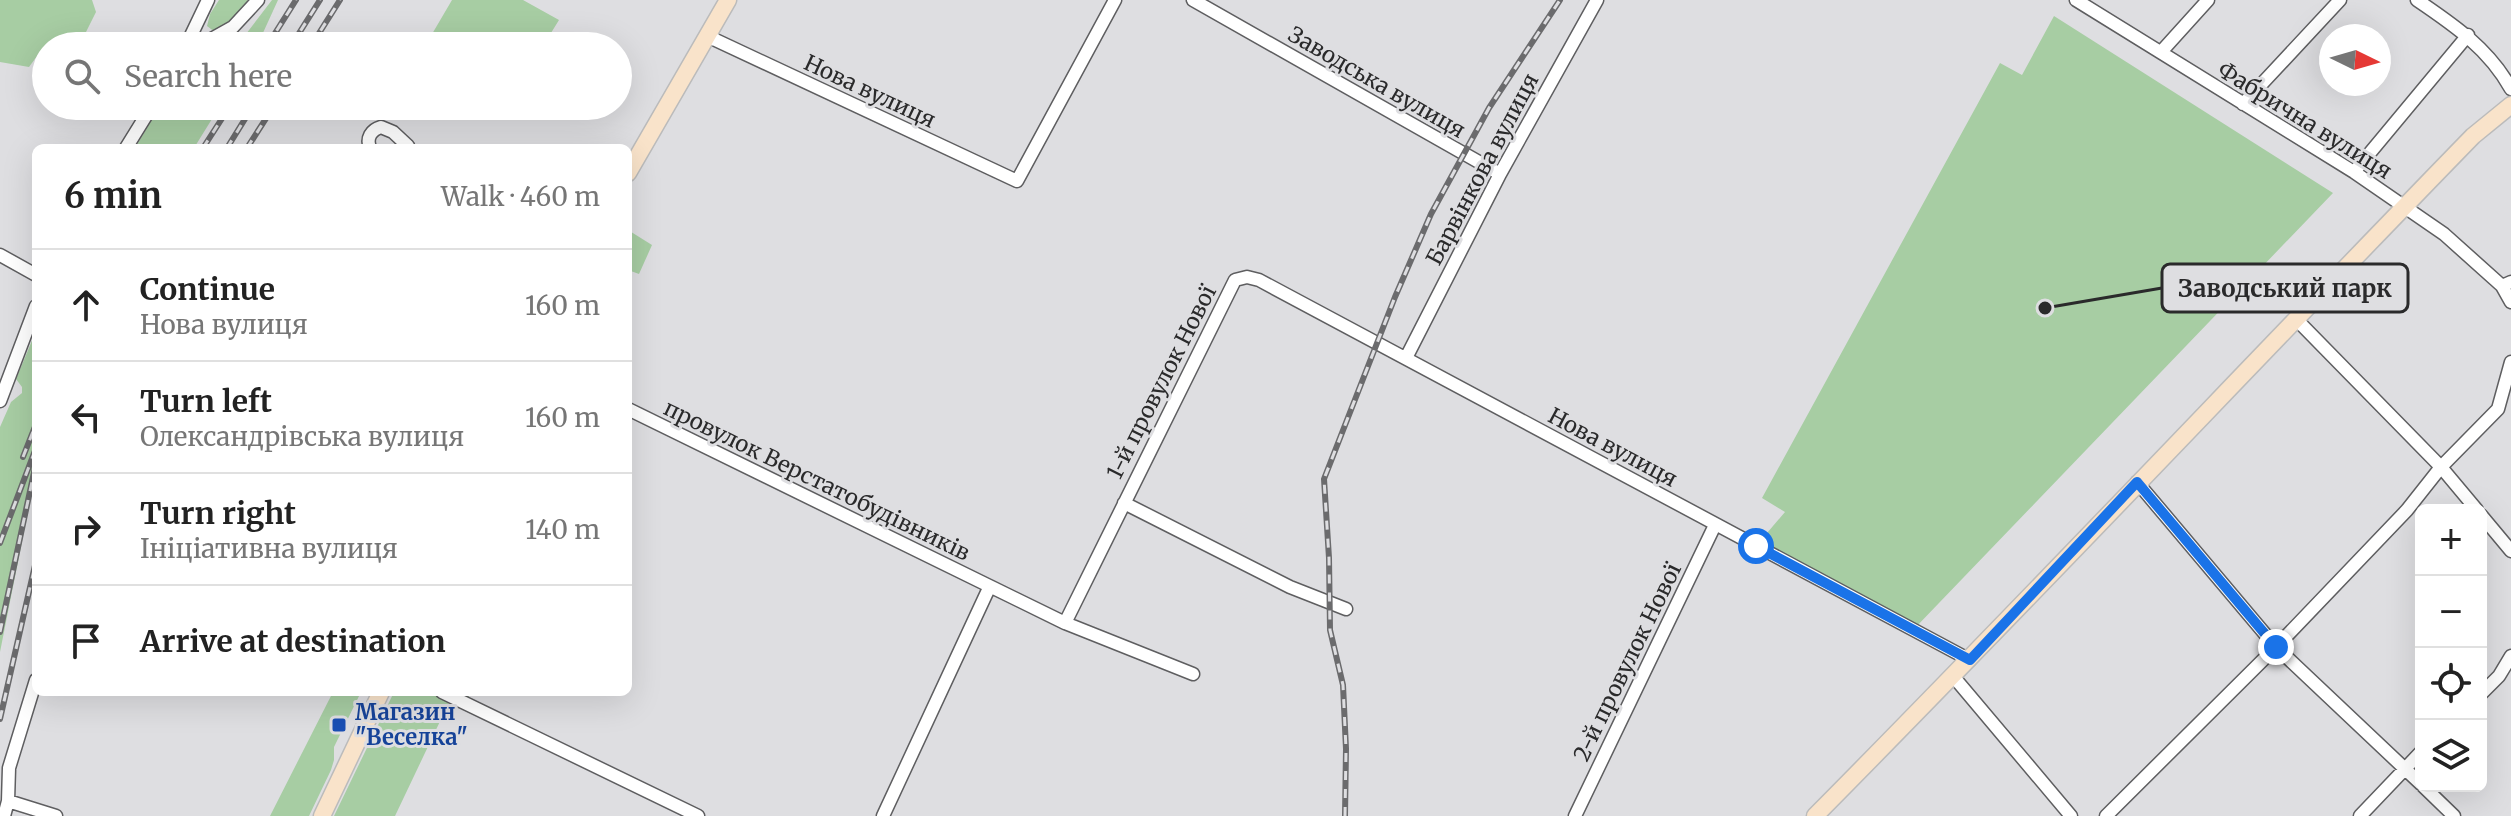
<!DOCTYPE html>
<html lang="en">
<head>
<meta charset="utf-8">
<style>
	:root { --surface:#fff; --page:#f2f2f2; --text:#222; --muted:#767676; --line:#e0e0e0 }
	body { margin:0; font-family:Merriweather,serif; background:var(--page); color:var(--text) }
	.controls { position:absolute; right:24px; bottom:24px; display:grid; overflow:hidden; border-radius:12px; box-shadow:0 8px 32px #0002 }
	.controls button { width:72px; height:72px; display:grid; place-items:center; padding:0; border:0; border-bottom:2px solid var(--line); background:var(--surface); color:var(--text); font:40px sans-serif }
	.compass { position:absolute; left:2319px; top:24px; width:72px; height:72px; border-radius:50%; background:var(--surface); box-shadow:0 8px 32px #0002; rotate:95deg }
	.stop { position:absolute; width:24px; height:24px; margin:-18px; border:6px solid #1a73e8; border-radius:50%; background:#fff }
	.stop.end { background:#1a73e8; border-color:#fff; box-shadow:0 2px 8px #0008 }
	.list { margin:0; padding:0; list-style:none }
	h2 { display:flex; justify-content:space-between; align-items:center; height:104px; margin:0; padding:0 32px; font-size:34px }
	h2 small { font-size:26px; font-weight:400; color:var(--muted) }
	.list li { display:grid; grid-template-columns:52px 1fr auto; gap:24px; align-items:center; box-sizing:border-box; height:112px; padding:0 32px; border-top:2px solid var(--line) }
	.list b { display:block; font-size:30px; white-space:nowrap }
	.list p { margin:0; font-size:26px; white-space:nowrap; color:var(--muted) }
	.list em { font-size:26px; font-style:normal; color:var(--muted) }
	.icon { flex:none; width:44px; height:44px; fill:none; stroke:currentColor; stroke-width:2; stroke-linecap:round; stroke-linejoin:round }
	.map { position:relative; flex:none; width:2511px; height:816px; overflow:hidden }
	.search { position:absolute; background:var(--surface); box-shadow:0 8px 32px #0002; left:32px; top:32px; width:600px; height:88px; display:flex; align-items:center; gap:20px; box-sizing:border-box; padding:0 28px; border-radius:44px; color:var(--muted); font-size:30px }
	.panel { position:absolute; background:var(--surface); box-shadow:0 8px 32px #0002; left:32px; top:144px; width:600px; height:552px; border-radius:12px }
	.map>svg:first-child { display:block }
</style>
</head>
<body>
<div class="map">
<svg width="2511" height="816" viewBox="0 0 2511 816">
	<rect width="100%" height="100%" fill="#dedee1"/>
	<path fill="#a7cda3" d="M 0,0 L 92,0 L 96,12 L 79,46 L 46,46 L 46,52 L 40,52 L 29,67 L 0,62 Z
		M 219,0 L 247,0 L 248,3 L 236,20 L 215,32 L 207,26 L 210,14 Z
		M 272,0 L 278,0 L 257,46 L 231,46 L 246,34 Z
		M 452,0 L 523,0 L 559,20 L 543,46 L 528,46 L 520,42 L 518,46 L 425,46 Z
		M 2054,16 L 2333,193 L 1914,629 L 1756,546 L 1785,512 L 1762,498 L 2000,63 L 2022,75 Z
		M 160,106 L 220,106 L 194,148 L 135,148 Z
		M 628,230 L 652,245 L 639,274 L 628,270 Z
		M 36,331 L 36,471 L 0,652 L 0,427 L 11,402 L 22,393 L 22,387 L 16,379 Z
		M 333,692 L 361,692 L 334,747 L 334,760 L 331,770 L 309,816 L 270,816 Z
		M 394,692 L 471,692 L 467,700 L 453,694 L 395,816 L 334,816 Z"/>
	<g fill="none" stroke-linecap="round" stroke-linejoin="round">
		<defs>
			<path id="minor" d="M 1193,0 L 1500,174
				M 2076,0 L 2354,172 L 2444,234 L 2502,286
				M 2417,0 C 2454,25 2489,49 2511,89
				M 707,36 L 1017,181 L 1115,0
				M 186,46 L 208,0
				M 199,46 L 233,27 L 258,0
				M 2161,52 L 2208,0
				M 2243,104 L 2340,0
				M 126,148 L 152,106
				M 370,148 C 366,138 371,130 381,127 L 393,132 L 408,146
				M 2354,172 L 2468,35
				M 0,255 L 36,275
				M 2511,282 L 2502,286 L 2511,302
				M 2295,318 L 2441,467 L 2477,510
				M 1406,358 L 1500,174 L 1597,0
				M 0,401 L 36,306
				M 628,409 L 1065,623 L 1193,674
				M 2137,482 L 2276,647 L 2421,784
				M 1124,503 L 1290,587 L 1346,609
				M 2481,515 L 2511,551
				M 1065,623 L 1235,280 L 1247,277 L 1259,280 L 1970,660
				M 1953,676 L 2071,816
				M 442,692 L 698,816
				M 2481,694 L 2499,676 L 2511,656
				M 2423,786 L 2454,816
				M 8,801 L 56,816
				M 4,816 L 8,801 L 9,768 L 36,680
				M 883,816 L 989,588
				M 1575,816 L 1715,525
				M 2106,816 L 2276,647 L 2407,510 L 2441,467 L 2498,409 L 2511,362
				M 2360,816 L 2421,752"/>
			<path id="major" d="M 628,173 L 728,0
				M 322,816 L 381,692
				M 1815,816 C 2037,592 2253,362 2473,136 L 2511,105"/>
		</defs>
		<use href="#minor" stroke="#5e5e60" stroke-width="15"/>
		<use href="#major" stroke="#bbb" stroke-width="19"/>
		<use href="#minor" stroke="#fff" stroke-width="12"/>
		<use href="#major" stroke="#f9e3ca" stroke-width="16"/>
		<defs>
			<path id="rail" d="M 267,46 L 296,0
				M 291,46 L 320,0
				M 311,46 L 340,0
				M 203,148 L 230,106
				M 227,148 L 253,106
				M 247,148 L 274,106
				M 23,457 L 36,424
				M 0,543 L 36,448
				M 0,632 L 36,463
				M 0,719 L 36,561
				M 1345,816 L 1346,749 L 1343,685 L 1330,630 L 1329,558 L 1324,479 L 1395,297 L 1431,214 L 1489,108 L 1560,0"/>
		</defs>
		<use href="#rail" stroke="#6b6b6d" stroke-width="6"/>
		<use href="#rail" stroke="#dedee1" stroke-width="3" stroke-dasharray="9" stroke-linecap="butt"/>
	</g>
	<g fill="none" stroke-linecap="round" stroke-linejoin="round">
		<path stroke="#1a73e8" stroke-width="10" d="M 1756,546 L 1970,660 L 2137,482 L 2276,647"/>
	</g>
	<rect fill="#1a4fb4" stroke="#dedee1" stroke-width="3" x="331" y="717" width="16" height="16" rx="4"/>
	<g text-anchor="middle" dominant-baseline="central" stroke-width="6" stroke-linejoin="round" paint-order="stroke">
		<g font-size="22" fill="#2a2a2b" stroke="#dedee1">
			<text transform="translate(1377 82) rotate(30)">Заводська вулиця</text>
			<text transform="translate(870 91) rotate(25)">Нова вулиця</text>
			<text transform="translate(2305 120) rotate(32)">Фабрична вулиця</text>
			<text transform="translate(1482 169) rotate(-62)">Барвінкова вулиця</text>
			<text transform="translate(1161 382) rotate(-63)">1-й провулок Нової</text>
			<text transform="translate(1613 447) rotate(28)">Нова вулиця</text>
			<text transform="translate(817 480) rotate(26)">провулок Верстатобудівників</text>
			<text transform="translate(1627 662) rotate(-64)">2-й провулок Нової</text>
		</g>
		<g font-size="22" font-weight="bold" fill="#164399" stroke="#dedee1" text-anchor="start">
			<text x="355" y="712">Магазин<tspan x="355" dy="25">"Веселка"</tspan></text>
		</g>
	</g>
	<path fill="none" stroke="#2a2a2b" stroke-width="3" d="M2045 308L2162 288"/>
	<circle fill="#2a2a2b" stroke="#dedee1" stroke-width="3" cx="2045" cy="308" r="8"/>
	<rect fill="#dedee1" stroke="#2a2a2b" stroke-width="3" x="2162" y="264" width="246" height="48" rx="8"/>
	<g font-size="24" text-anchor="middle" font-weight="bold" fill="#2a2a2b">
		<text x="2285" y="297">Заводський парк</text>
	</g>
</svg>
<div class="controls">
<button>+</button>
<button>−</button>
<button><svg class="icon" aria-label="locate" viewBox="0 0 24 24"><circle cx="12" cy="12" r="6"/><path d="M12 2v4M12 18v4M2 12h4M18 12h4"/></svg></button>
<button><svg class="icon" aria-label="layers" viewBox="0 0 24 24"><path d="M12 4l9 5-9 5-9-5zM3 14l9 5 9-5"/></svg></button>
</div>
<svg class="compass" viewBox="-18 -18 36 36"><path d="M0-13l5 13h-10z" fill="#e53935"/><path d="M0 13l5-13h-10z" fill="#767676"/></svg>
<div class="stop" style="left:1756px;top:546px"></div>
<div class="stop end" style="left:2276px;top:647px"></div>
<div class="search"><svg class="icon" aria-label="search" viewBox="0 0 24 24"><circle cx="10" cy="10" r="6"/><path d="M15 15l6 6"/></svg>Search here</div>
<section class="panel">
<h2>6 min<small>Walk · 460 m</small></h2>
<ul class="list">
<li><svg class="icon" aria-label="ahead" viewBox="0 0 24 24"><path d="M12 20V5M6 11l6-6 6 6"/></svg><div><b>Continue</b><p>Нова вулиця</p></div><em>160 m</em></li>
<li><svg class="icon" aria-label="left" viewBox="0 0 24 24"><path d="M17 20v-9H6M10 6l-5 5 5 5"/></svg><div><b>Turn left</b><p>Олександрівська вулиця</p></div><em>160 m</em></li>
<li><svg class="icon" aria-label="right" viewBox="0 0 24 24"><path d="M7 20v-9h11M14 6l5 5-5 5"/></svg><div><b>Turn right</b><p>Ініціативна вулиця</p></div><em>140 m</em></li>
<li><svg class="icon" aria-label="arrive" viewBox="0 0 24 24"><path d="M6 21V4h12l-3 4 3 4H6"/></svg><div><b>Arrive at destination</b></div></li>
</ul>
</section>
</div>
</body>
</html>
